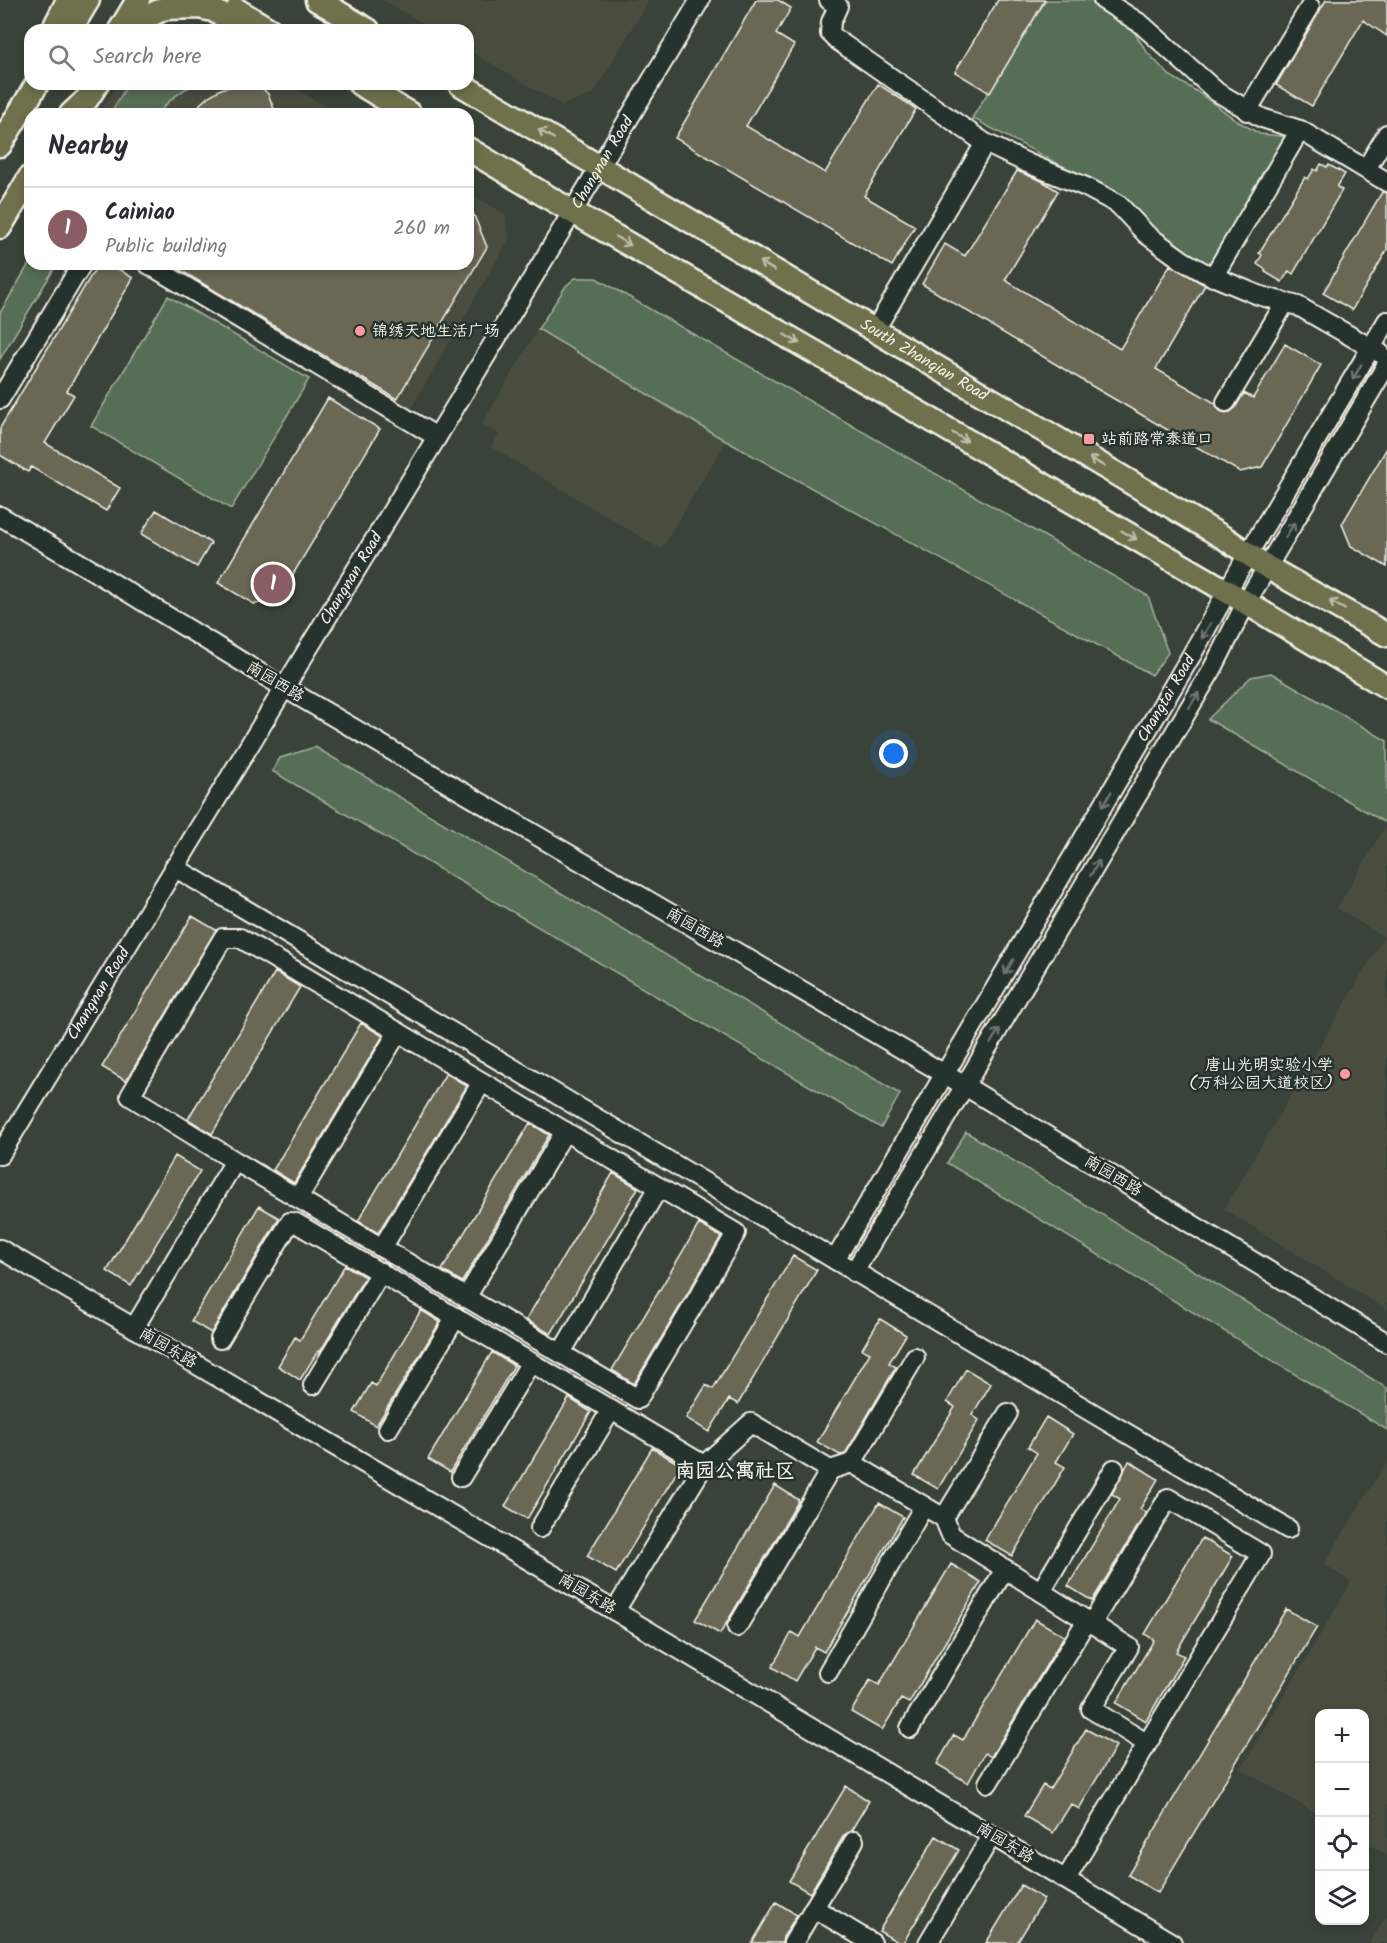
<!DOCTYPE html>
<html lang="en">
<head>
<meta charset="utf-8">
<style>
	:root { --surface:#fff; --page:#f2f2f3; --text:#2b2b33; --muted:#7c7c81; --line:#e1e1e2; --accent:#8a5d65 }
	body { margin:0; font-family:Kalam,"LXGW WenKai TC",sans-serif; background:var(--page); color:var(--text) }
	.controls { position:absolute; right:18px; bottom:18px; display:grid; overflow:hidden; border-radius:12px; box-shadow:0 3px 9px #0003 }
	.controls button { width:54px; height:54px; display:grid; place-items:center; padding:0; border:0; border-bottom:2px solid var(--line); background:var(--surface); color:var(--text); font:30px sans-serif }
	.you { position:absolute; left:894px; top:754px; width:21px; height:21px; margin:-15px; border:4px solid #fff; border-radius:50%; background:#1a73e8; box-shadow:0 0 0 9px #1a73e833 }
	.badge { display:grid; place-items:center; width:39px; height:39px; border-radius:50%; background:var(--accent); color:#fff; font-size:20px; font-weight:700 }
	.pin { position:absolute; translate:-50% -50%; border:3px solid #fff; box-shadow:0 2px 6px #0006 }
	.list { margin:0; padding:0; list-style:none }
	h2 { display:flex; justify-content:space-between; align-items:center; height:78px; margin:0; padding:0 24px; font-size:26px }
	h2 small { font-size:20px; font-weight:400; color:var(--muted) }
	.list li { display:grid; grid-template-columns:39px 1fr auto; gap:18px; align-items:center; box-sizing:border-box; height:84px; padding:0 24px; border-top:2px solid var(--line) }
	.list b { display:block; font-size:22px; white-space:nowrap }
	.list p { margin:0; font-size:20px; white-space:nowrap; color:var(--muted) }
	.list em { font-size:20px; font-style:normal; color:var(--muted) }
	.icon { flex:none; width:33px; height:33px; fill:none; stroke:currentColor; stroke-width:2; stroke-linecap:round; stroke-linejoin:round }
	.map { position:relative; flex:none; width:1387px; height:1943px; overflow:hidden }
	.search { position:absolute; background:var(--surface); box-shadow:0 3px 9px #0003; left:24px; top:24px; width:450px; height:66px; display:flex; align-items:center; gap:15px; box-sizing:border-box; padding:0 21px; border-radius:18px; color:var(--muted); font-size:22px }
	.panel { position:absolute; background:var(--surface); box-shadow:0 3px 9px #0003; left:24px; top:108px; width:450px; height:162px; border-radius:18px }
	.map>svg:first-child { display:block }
</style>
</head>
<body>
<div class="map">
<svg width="1387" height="1943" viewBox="0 0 1387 1943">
	<rect width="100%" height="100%" fill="#3a4339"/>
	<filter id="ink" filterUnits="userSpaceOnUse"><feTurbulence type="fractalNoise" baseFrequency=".0167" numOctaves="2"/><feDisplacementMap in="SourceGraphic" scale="12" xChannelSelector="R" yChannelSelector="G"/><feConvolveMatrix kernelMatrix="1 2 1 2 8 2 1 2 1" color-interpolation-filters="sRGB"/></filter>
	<g filter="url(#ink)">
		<path fill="#484e41" d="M 383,0 L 649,0 L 593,94 L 562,105 L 468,50 L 468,30 L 434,30 Z
			M 117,84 L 287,84 L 338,114 L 99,114 Z
			M 468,192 L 505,214 L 509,239 L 405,419 L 139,264 L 468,264 Z
			M 538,329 L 726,441 L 661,549 L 491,447 L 499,434 L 482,424 Z
			M 1387,823 L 1387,1310 L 1224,1209 L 1384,937 L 1337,908 Z
			M 1387,1461 L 1387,1855 L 1365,1842 L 1364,1714 L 1320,1714 L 1319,1815 L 1241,1769 L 1351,1582 L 1324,1564 Z
			M 1387,1915 L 1387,1943 L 1370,1943 Z"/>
		<path fill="#556e54" stroke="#a4b09e" stroke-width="1.5" d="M 1046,0 L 1094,0 L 1108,8 L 1134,32 L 1147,52 L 1169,75 L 1196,91 L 1239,122 L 1260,134 L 1291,137 L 1208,269 L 1163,241 L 1121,197 L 972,118 Z
			M 128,84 L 195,84 C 182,90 166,101 159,114 L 110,114 Z
			M 30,262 L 30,264 L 57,264 L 0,359 L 0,313 Z
			M 575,278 L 596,278 L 1148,596 L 1168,653 L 1152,675 L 726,441 L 538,329 L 566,286 Z
			M 168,296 L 309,379 L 231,509 L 91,426 Z
			M 1271,673 L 1387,741 L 1387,816 L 1384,822 L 1208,719 L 1251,677 Z
			M 315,747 L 900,1094 L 881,1128 L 272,771 L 280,758 Z
			M 966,1132 L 1387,1388 L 1387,1430 L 947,1163 Z"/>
		<path fill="#6a6754" stroke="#f4f1e8" stroke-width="1.5" d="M 756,0 L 778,0 L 791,8 L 776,34 L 794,45 L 746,126 L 825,173 L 878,84 L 916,109 L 864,196 L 915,226 L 892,266 L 675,138 Z
			M 998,0 L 1045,0 L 990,93 L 955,72 Z
			M 1326,0 L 1387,0 L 1387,36 L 1363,20 L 1312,106 L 1276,85 Z
			M 242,84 L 262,88 L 268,94 L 276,114 L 195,114 L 200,104 L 209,96 L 221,89 Z
			M 1321,164 L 1327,167 L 1329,165 L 1345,174 L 1337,187 L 1342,190 L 1293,274 L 1289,271 L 1282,282 L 1265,272 L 1266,270 L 1257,264 L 1262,255 L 1259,253 L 1305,177 L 1308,179 L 1314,169 L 1317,171 Z
			M 1017,171 L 1042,181 L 1058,191 L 1005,280 L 1120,349 L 1170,265 L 1205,285 L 1156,369 L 1215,403 L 1220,411 L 1225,413 L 1230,412 L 1235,408 L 1244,393 L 1253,398 L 1285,344 L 1321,365 L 1262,467 L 1240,472 L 1097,389 L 922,284 L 945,244 L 965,256 Z
			M 1382,192 L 1387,193 L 1387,250 L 1352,310 L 1323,293 Z
			M 468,201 L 487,247 L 397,399 L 170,264 L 468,264 Z
			M 98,264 L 110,264 L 133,278 L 67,391 L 74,395 L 45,443 L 120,488 L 106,511 L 31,467 L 28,472 L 0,455 L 0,428 Z
			M 328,398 L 380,429 L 277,601 L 254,604 L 218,583 Z
			M 1387,448 L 1387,567 L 1351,546 L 1342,524 Z
			M 156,510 L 211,543 L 197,567 L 141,534 Z
			M 192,916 L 216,930 L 126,1081 L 102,1067 Z
			M 275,972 L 300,987 L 212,1134 L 188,1119 Z
			M 361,1023 L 383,1036 L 294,1183 L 273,1170 Z
			M 446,1073 L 467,1086 L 378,1233 L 358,1221 Z
			M 530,1123 L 549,1135 L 462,1282 L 442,1270 Z
			M 175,1156 L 200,1171 L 131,1286 L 107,1271 Z
			M 613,1173 L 638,1188 L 551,1334 L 526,1320 Z
			M 259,1206 L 279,1218 L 211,1333 L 191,1321 Z
			M 699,1224 L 721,1237 L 634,1384 L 612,1370 Z
			M 793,1256 L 817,1270 L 738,1404 L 729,1399 L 709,1432 L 686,1418 L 706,1385 L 713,1389 Z
			M 345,1265 L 365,1277 L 320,1352 L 318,1351 L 300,1380 L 278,1366 L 295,1337 L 300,1340 Z
			M 421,1310 L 440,1322 L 376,1426 L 354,1412 L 371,1383 L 376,1386 Z
			M 880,1319 L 906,1335 L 889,1363 L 896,1367 L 845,1454 L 840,1455 L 817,1442 L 870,1353 L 862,1349 Z
			M 492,1352 L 514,1366 L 450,1472 L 428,1459 Z
			M 966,1369 L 991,1384 L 972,1415 L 979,1420 L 938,1489 L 914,1475 L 955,1407 L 947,1402 Z
			M 569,1398 L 591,1412 L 527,1519 L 505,1506 Z
			M 1046,1417 L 1073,1434 L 1056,1462 L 1065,1467 L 1012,1556 L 985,1540 L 1037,1453 L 1028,1447 Z
			M 652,1448 L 681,1465 L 616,1573 L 587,1556 Z
			M 1129,1461 L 1158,1479 L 1140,1509 L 1146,1513 L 1092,1601 L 1068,1586 L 1120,1499 L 1112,1494 Z
			M 775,1485 L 799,1500 L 720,1634 L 695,1620 Z
			M 879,1503 L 903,1517 L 824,1652 L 815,1647 L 795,1681 L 772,1667 L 792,1632 L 800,1637 Z
			M 1202,1538 L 1233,1556 L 1176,1652 L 1184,1656 L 1146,1721 L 1116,1703 L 1154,1640 L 1145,1634 Z
			M 951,1564 L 981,1582 L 909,1703 L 901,1699 L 882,1730 L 851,1712 L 870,1680 L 879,1685 Z
			M 1286,1609 L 1317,1627 L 1158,1893 L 1128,1875 Z
			M 1035,1619 L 1064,1636 L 991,1757 L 985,1753 L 968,1783 L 937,1764 L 954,1735 L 963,1740 Z
			M 1086,1729 L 1116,1746 L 1079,1809 L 1071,1804 L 1053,1833 L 1024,1816 L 1043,1785 L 1050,1789 Z
			M 846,1786 L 869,1801 L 851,1831 L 844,1835 L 810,1893 L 789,1881 Z
			M 936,1836 L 959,1850 L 903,1943 L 899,1943 L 879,1931 Z
			M 1021,1885 L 1044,1899 L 1017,1943 L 986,1943 Z
			M 776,1902 L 797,1915 L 783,1937 L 782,1943 L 752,1943 Z"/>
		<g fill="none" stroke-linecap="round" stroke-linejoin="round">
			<defs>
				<g id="minor">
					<path d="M 829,0 L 838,6 L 831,22 L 830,33 L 837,40 L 985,143 L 1027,163 L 1086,187 L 1118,204 L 1146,234 L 1182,260 L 1203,272 L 1258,295 L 1298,306 L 1380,353"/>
					<path d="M 1103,0 L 1141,24 L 1217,92 L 1262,118 L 1300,130 L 1213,277"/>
					<path d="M 1247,111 L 1310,7"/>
					<path d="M 1300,130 L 1387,182"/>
					<path d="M 1366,169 L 1387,134"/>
					<path d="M 148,264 L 437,437"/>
					<path d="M 875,330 L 985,143"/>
					<path d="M 0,399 L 82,264"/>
					<path d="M 1226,402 L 1285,303"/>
					<path d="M 0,516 L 95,572 L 283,687 L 965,1086 L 1387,1343"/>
					<path d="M 174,867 L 1288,1529"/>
					<path id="s1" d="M 0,1155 L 437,437 L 700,0"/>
					<path d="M 298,1198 L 398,1032"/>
					<path d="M 382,1248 L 482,1082"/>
					<path d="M 0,1249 L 615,1611 L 1172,1943"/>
					<path id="s2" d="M 835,1260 L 1191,656 L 1248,554 L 1387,321"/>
					<path d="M 854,1272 L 1213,668 L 1246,603 L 1387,364"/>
					<path d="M 466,1298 L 565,1131"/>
					<path d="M 134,1328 L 235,1161 L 638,1399 L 736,1233 L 240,938 L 223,938 L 130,1096 L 235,1161"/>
					<path d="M 220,1339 L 290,1222 L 296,1223 L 704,1465 L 751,1423 L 830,1470 L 852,1463 L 944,1518"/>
					<path d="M 561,1353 L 659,1187"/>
					<path d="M 313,1385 L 381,1272"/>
					<path d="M 1008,1413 L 944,1518 L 951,1535 L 1129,1647 L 1091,1709 L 1146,1743"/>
					<path d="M 388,1429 L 456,1317"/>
					<path d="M 852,1463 L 915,1357"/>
					<path d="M 461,1477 L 531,1362"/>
					<path d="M 540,1528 L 611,1410"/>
					<path d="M 1041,1591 L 1114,1469"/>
					<path d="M 615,1611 L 704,1465"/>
					<path d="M 737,1627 L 830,1470"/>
					<path d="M 828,1672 L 924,1506"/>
					<path d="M 910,1728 L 1005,1569"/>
					<path d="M 988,1783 L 1087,1620"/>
					<path d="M 1066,1879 L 1261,1554 L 1168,1498 L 1092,1623"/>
					<path d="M 814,1908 L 872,1943"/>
					<path d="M 793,1943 L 854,1841"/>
					<path d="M 928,1943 L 992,1835"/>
				</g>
				<g id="major">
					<path d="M 317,0 L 368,30"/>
					<path d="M 237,10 L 270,30"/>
					<path d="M 53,30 L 68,0"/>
					<path d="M 70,30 L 88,0"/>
					<path d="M 120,30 L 138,0"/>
					<path d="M 135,30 L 143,19 L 165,8 L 199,7 L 213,10 L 247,30"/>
					<path d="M 360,84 L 410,114"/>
					<path id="s3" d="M 460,84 L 1226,539 L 1267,567 L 1387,635"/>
					<path d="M 71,114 L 87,99 L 97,84"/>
					<path d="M 0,145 L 37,84"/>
					<path d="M 468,149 L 573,212 L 1228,592 L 1387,687"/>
					<path d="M 0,227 L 30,177"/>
				</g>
			</defs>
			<use href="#minor" stroke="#f4f1e8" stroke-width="22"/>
			<use href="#major" stroke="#f4f1e8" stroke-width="27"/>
			<use href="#minor" stroke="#26332d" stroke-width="18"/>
			<use href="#major" stroke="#6e714b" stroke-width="22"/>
		</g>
		<defs><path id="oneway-shaft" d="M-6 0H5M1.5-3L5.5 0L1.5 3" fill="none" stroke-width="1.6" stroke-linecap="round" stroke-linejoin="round" transform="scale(1.5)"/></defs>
		<g stroke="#bebea9">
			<use href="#oneway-shaft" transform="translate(546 134) rotate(-150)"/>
			<use href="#oneway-shaft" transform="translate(623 241) rotate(30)"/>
			<use href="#oneway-shaft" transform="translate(767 266) rotate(-149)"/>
			<use href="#oneway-shaft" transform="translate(792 339) rotate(30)"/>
			<use href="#oneway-shaft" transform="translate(960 437) rotate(30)"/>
			<use href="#oneway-shaft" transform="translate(1097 462) rotate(-149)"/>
			<use href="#oneway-shaft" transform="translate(1129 535) rotate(30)"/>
			<use href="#oneway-shaft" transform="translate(1337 605) rotate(-150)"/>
		</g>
		<g stroke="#6e766e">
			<use href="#oneway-shaft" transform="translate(1357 372) rotate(120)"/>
			<use href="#oneway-shaft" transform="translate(1290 530) rotate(-59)"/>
			<use href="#oneway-shaft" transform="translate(1206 631) rotate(120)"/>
			<use href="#oneway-shaft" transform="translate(1194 700) rotate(-59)"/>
			<use href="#oneway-shaft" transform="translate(1107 799) rotate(120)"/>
			<use href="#oneway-shaft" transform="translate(1095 868) rotate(-59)"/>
			<use href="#oneway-shaft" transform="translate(1009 967) rotate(120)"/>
			<use href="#oneway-shaft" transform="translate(995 1036) rotate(-59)"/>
		</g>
	</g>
	<g fill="#ff9aa2" stroke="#26332d" stroke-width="2">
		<circle cx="360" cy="331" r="6"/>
		<rect x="1083" y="433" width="12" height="12" rx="3"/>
		<circle cx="1345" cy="1074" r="6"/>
	</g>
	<g text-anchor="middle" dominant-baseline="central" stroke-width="5" stroke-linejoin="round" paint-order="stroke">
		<g font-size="16" fill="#f4f1e8" stroke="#26332d">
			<text stroke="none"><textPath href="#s1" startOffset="1161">Changnan Road</textPath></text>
			<text stroke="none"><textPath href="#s3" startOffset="540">South Zhanqian Road</textPath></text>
			<text stroke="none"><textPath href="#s1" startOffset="675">Changnan Road</textPath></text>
			<text transform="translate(275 682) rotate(31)">南园西路</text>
			<text stroke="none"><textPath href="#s2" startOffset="652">Changtai Road</textPath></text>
			<text transform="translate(695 928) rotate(30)">南园西路</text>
			<text stroke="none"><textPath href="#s1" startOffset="189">Changnan Road</textPath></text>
			<text transform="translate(1113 1176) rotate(31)">南园西路</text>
			<text transform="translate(168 1348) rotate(30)">南园东路</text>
			<text transform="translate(587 1594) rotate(31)">南园东路</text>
			<text transform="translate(1005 1843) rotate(31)">南园东路</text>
		</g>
		<g font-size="16" fill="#f4f1e8" stroke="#26332d" text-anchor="start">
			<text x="372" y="331">锦绣天地生活广场</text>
			<text x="1101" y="439">站前路常泰道口</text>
			<text x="1333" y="1065" text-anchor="end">唐山光明实验小学<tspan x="1333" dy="18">(万科公园大道校区)</tspan></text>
		</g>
		<g font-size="20" font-weight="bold" fill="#f4f1e8" stroke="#26332d">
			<text x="735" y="1472">南园公寓社区</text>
		</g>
	</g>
</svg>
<div class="controls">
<button>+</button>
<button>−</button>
<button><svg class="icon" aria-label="locate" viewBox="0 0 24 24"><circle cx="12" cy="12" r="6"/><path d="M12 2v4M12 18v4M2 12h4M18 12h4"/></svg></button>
<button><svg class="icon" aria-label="layers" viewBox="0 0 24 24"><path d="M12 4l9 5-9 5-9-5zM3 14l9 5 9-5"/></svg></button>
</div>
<div class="you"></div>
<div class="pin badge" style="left:273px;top:584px">1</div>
<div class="search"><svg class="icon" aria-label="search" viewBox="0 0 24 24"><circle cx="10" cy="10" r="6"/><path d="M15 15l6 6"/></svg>Search here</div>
<section class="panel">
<h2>Nearby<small></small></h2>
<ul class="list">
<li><span class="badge">1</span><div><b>Cainiao</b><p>Public building</p></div><em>260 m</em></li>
</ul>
</section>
</div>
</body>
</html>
